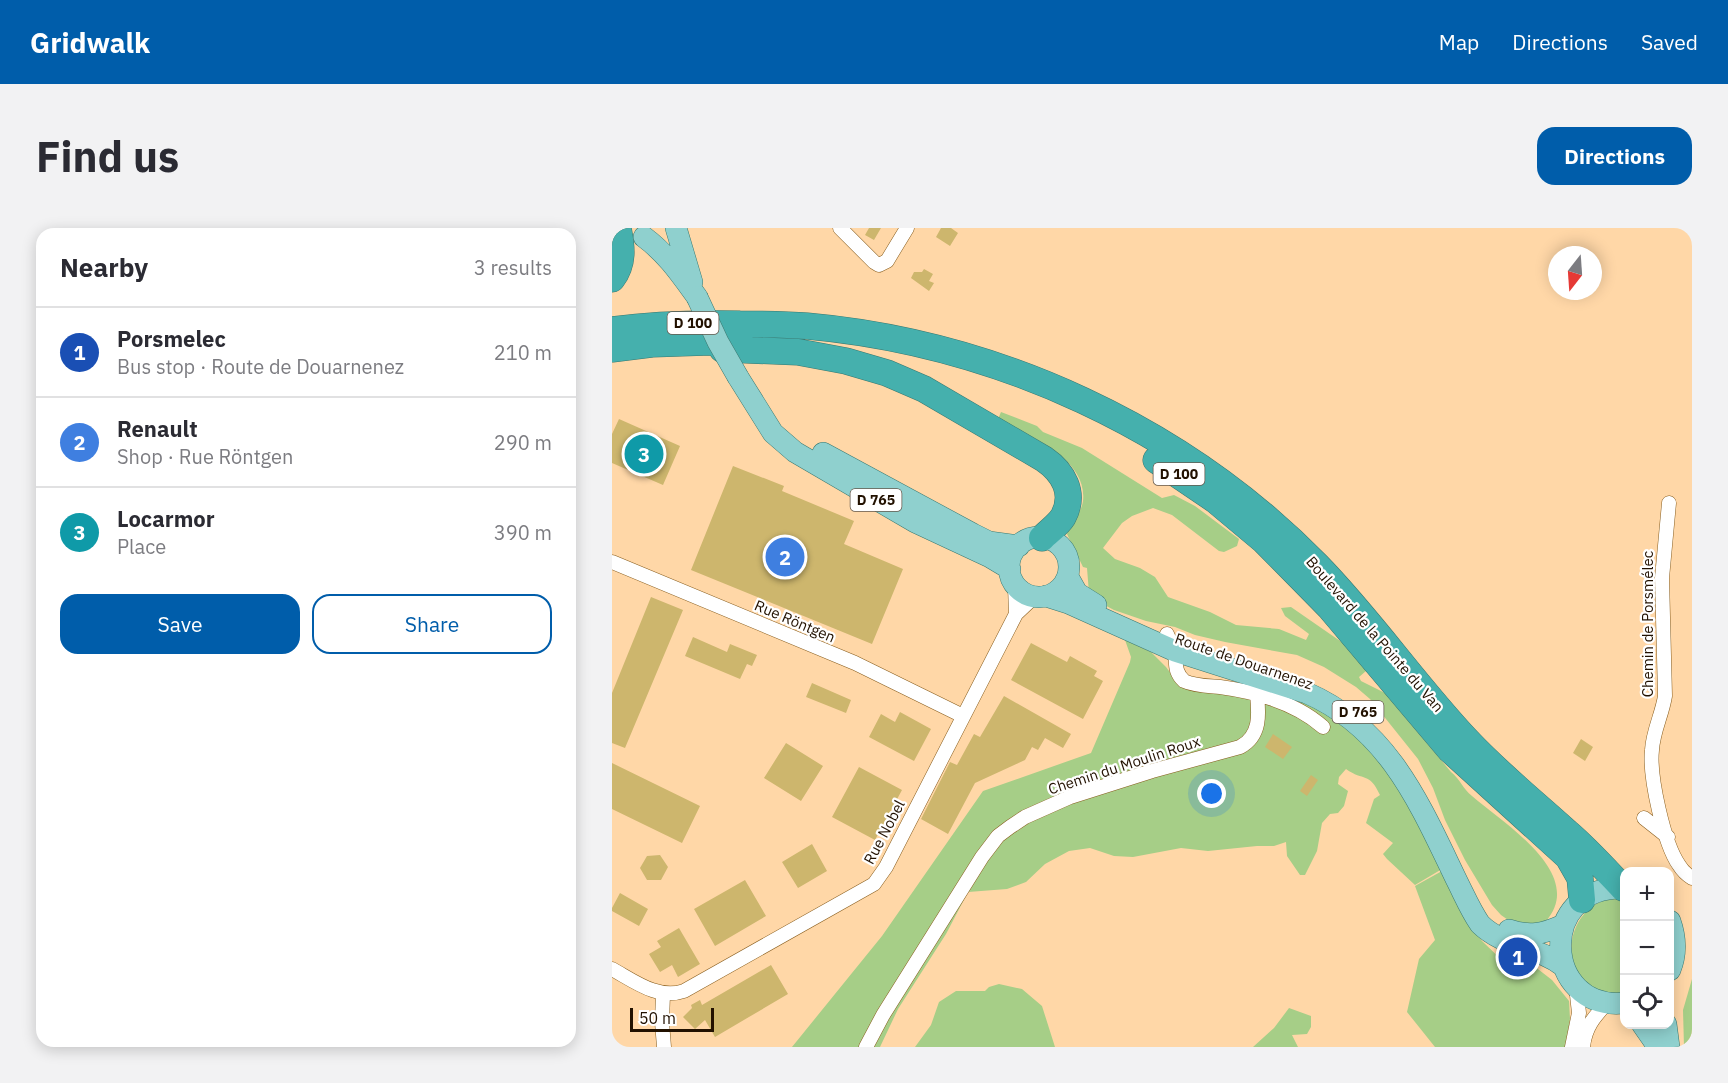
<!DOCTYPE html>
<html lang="en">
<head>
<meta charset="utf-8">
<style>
	:root { --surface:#fff; --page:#f2f2f3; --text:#2b2b33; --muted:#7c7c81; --line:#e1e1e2; --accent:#005daa }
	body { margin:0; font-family:"IBM Plex Sans",sans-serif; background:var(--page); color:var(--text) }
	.controls { position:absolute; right:18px; bottom:18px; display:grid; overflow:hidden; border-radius:12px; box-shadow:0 3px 15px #0003 }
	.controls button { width:54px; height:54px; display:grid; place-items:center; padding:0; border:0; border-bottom:2px solid var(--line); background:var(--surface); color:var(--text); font:30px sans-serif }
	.compass { position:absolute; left:936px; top:18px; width:54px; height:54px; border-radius:50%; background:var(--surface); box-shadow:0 3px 15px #0003; rotate:197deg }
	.scale { position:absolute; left:18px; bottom:15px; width:84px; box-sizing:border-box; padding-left:6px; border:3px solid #210; border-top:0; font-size:16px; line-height:21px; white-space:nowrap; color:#210; -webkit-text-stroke:4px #fff; paint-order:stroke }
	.you { position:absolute; left:600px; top:566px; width:21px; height:21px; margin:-15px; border:4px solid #fff; border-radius:50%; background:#1a73e8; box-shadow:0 0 0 9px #1a73e833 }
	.badge { display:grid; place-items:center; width:39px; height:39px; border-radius:50%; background:var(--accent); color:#fff; font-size:20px; font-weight:700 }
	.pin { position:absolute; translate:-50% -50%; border:3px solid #fff; box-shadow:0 2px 6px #0006 }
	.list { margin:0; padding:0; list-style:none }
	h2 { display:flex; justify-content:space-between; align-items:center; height:78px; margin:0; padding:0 24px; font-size:26px }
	h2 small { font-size:20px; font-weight:400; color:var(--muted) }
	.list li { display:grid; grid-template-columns:39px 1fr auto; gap:18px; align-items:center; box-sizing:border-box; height:90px; padding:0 24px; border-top:2px solid var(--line) }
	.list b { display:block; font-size:22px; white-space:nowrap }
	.list p { margin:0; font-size:20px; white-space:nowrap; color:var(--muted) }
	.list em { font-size:20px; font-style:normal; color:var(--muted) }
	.actions { display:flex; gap:12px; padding:18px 24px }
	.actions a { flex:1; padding:14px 0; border:2px solid var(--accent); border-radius:18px; text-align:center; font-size:21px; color:var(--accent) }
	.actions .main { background:var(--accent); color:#fff }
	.icon { flex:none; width:33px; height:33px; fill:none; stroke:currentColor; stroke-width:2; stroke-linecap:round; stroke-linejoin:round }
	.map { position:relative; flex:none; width:1080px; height:819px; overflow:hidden; border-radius:18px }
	header { display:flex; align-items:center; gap:36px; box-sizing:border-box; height:84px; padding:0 30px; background:var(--accent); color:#fff }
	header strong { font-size:28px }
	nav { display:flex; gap:33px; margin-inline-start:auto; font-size:21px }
	.intro { display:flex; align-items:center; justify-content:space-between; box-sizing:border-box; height:144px; padding:0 36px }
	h1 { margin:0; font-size:42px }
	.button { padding:15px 27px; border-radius:18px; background:var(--accent); color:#fff; font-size:21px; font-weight:700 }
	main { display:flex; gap:36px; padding:0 36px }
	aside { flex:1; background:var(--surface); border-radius:18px; box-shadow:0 3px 15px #0003 }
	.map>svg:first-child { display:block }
</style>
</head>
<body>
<header>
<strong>Gridwalk</strong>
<nav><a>Map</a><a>Directions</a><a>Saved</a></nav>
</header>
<div class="intro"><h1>Find us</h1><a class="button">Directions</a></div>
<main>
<aside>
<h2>Nearby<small>3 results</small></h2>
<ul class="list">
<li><span class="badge" style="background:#1a4fb4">1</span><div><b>Porsmelec</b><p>Bus stop · Route de Douarnenez</p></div><em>210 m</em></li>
<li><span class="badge" style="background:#3f7fe0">2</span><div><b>Renault</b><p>Shop · Rue Röntgen</p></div><em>290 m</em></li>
<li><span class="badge" style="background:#0f9aa8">3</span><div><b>Locarmor</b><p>Place</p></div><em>390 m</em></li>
</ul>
<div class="actions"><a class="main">Save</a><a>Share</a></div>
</aside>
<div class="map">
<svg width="1080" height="819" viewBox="0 0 1080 819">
	<rect width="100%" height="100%" fill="#ffd7a7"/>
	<path fill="#a6ce87" d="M 389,184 L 425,198 L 431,204 L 470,220 L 550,270 L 562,267 L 583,278 L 627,311 L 625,318 L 612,324 L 607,323 L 560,287 L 541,280 L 520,288 L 510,295 L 491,320 L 503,331 L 528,340 L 543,349 L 556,369 L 598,384 L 624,397 L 667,401 L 694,412 L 697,406 L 673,388 L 669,380 L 679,379 L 731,415 L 742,423 L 754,443 L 747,449 L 749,453 L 773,465 L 839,544 C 848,551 851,561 860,568 C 891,595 975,646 934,693 L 918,698 L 899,694 L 889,687 L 880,677 L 853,632 L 833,592 L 821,560 L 806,531 L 758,471 L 744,459 L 712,439 L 685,427 L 613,414 L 583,407 L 563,399 L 534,393 L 502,382 L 485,373 L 477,365 L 475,340 L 471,339 L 455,306 C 459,294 469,286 471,273 C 476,230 416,208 386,191 Z
		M 513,412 L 539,424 L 554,439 L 566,455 L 680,481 L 690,473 L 706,479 L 756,516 L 785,554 L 830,641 L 803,657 L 775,631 L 771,626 L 781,615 L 754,595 L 762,571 L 768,567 C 757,543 752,554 734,541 L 727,549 L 726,556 L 736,563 L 732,578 L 726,585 L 718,586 L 710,595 L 705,623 L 693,647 L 688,647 L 675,628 L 674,614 L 662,618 L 645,618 L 596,623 L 569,620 L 521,629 L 502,628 L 478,620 L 457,623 L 433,636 L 414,654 L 395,661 L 356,664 L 334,706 L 286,781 L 268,819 L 180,819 L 270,708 L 371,563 L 479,525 L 518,434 L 519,429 Z
		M 830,643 L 849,684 L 870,713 L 895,737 L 922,738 L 940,752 L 957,773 L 958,791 L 954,819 L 823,819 L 795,784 L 807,731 L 823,712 L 803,658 Z
		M 1009,671 L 1012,671 L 1012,766 C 1007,766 1000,766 994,765 C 950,754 949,695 986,675 C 993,671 1001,671 1009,671 Z
		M 1080,751 L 1080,819 L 1072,819 L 1071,782 Z
		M 387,756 L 410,761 L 430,778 L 443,819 L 303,819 L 319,797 L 327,774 L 344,763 L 373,763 L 377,759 Z
		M 677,780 L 699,788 L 699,799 L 695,806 L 680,807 L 686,819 L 641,819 L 662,800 Z"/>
	<path fill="#cdb66d" d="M 257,0 L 269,0 L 262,12 L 253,7 Z
		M 329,0 L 339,0 L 346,5 L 338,18 L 324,9 Z
		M 312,41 L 321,46 L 317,53 L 322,55 L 317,63 L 299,50 L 302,44 L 310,44 Z
		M 7,191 L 68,218 L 51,257 L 0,235 L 0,206 Z
		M 121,238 L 172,258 L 170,263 L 242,293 L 232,316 L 291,341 L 260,416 L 79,342 Z
		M 39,369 L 71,382 L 13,520 L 0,515 L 0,465 Z
		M 81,409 L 115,424 L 118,416 L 145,427 L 140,438 L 135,436 L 128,451 L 73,428 Z
		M 419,415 L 455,434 L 458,428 L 485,443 L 482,448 L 491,453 L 471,491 L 399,452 Z
		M 200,455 L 239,472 L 234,485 L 194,469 Z
		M 392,468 L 459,506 L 451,520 L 433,510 L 426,522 L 420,519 L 413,532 L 363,555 L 336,606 L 309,591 L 338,534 L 345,537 L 362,506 L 368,509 Z
		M 288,484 L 319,501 L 302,533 L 257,509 L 269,486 L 283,494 Z
		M 661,506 L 680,519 L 671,531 L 653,519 Z
		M 969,511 L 981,519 L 973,533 L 961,525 Z
		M 174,515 L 211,538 L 189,573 L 152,550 Z
		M 0,535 L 88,578 L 70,615 L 0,581 Z
		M 247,539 L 290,562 L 263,612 L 220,589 Z
		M 699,547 L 706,552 L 695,568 L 688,563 Z
		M 200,616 L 215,643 L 186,660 L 170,634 Z
		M 48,627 L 56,639 L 49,652 L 35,652 L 28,640 L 35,628 Z
		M 133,652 L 154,688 L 103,718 L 82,681 Z
		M 8,665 L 36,681 L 27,698 L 0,683 L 0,680 Z
		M 67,700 L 88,736 L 66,749 L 60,737 L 48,744 L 37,726 L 49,719 L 45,713 Z
		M 159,737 L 176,766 L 103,809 L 93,792 L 83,801 L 71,789 L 80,780 L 79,777 L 88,772 L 90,777 Z"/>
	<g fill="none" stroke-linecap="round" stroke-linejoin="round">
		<defs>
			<path id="street" d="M 228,0 L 262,34 L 267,37 L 275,33 L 295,0
				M 1057,275 L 1050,350 L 1053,468 C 1050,487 1041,503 1040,522 C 1037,548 1052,616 1067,637 C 1070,642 1075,647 1080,650
				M 0,334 L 243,435 L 351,488
				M 403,357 L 404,386
				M 555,406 C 557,411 560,416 562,420 C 566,432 560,442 572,453 C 583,458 596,458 608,459 C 645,464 683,474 711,499
				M 1032,590 L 1056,609
				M 0,741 C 22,753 46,772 72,763 L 262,656 L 274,639 L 404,386 L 422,369
				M 51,766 L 50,794 L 52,819
				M 254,819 L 271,787 L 370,629 L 386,608 L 398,599 L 413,589 L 458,569 L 540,543 L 628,519 C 649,508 647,486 645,466
				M 960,819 L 967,785 L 964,758
				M 971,819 C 973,799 982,789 995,775"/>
			<path id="primary" d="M 64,0 L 80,54
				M 32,9 C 55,26 69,47 85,69
				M 126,149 L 161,205 L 183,224 L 303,294 L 378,329 L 398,341
				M 211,225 L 361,306 L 377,314 L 407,318
				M397 339a30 30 0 1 1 60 0a30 30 0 1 1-60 0Z
				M 456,349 L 465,365 L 484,377
				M 434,368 L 456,375 L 563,423 L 695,465 C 778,501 809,579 846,655 C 853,669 859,683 868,696 C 891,719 925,718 951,738
				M 1012,660 C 924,657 931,783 1012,775
				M 1058,693 C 1064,710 1065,725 1058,742
				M 897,702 C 918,709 931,706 951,697
				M 1030,796 L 1046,819
				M 1054,796 L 1057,819"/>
			<path id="highway" d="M 0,51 C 12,35 10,19 6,0
				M 0,102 C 42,96 86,95 128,96 C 150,96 173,96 195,98 C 385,115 571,200 705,337 C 759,392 803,457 856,513 C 887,546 922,574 955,604 C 975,621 993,641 1011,660
				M 0,121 L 40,116 L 128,113
				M 110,121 L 186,124 L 234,133 L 275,145 L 312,161 L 432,231 C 451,244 464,265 451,289 C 446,297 437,303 430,310
				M 544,232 L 603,272 L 652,313 L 718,380 L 838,522 L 956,629 L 968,650 L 970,672"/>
		</defs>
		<use href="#street" stroke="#885d1d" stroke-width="15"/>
		<use href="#primary" stroke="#397870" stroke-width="22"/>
		<use href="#highway" stroke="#397870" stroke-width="27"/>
		<use href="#street" stroke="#fff" stroke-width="14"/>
		<use href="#primary" stroke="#8fd0ce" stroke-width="21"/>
		<use href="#highway" stroke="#45b0ad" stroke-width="26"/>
		<defs>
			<path id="primary-bridge" d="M 85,69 L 106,114 L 126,149"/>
		</defs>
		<use href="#primary-bridge" stroke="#397870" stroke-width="22" stroke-linecap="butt"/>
		<use href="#primary-bridge" stroke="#8fd0ce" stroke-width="21"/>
	</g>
	<g text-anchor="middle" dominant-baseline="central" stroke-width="4.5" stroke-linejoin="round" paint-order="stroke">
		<g fill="#fff" stroke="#64584c" stroke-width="1.5">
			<rect x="55.5" y="84" width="51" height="22" rx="4.5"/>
			<rect x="541.5" y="235" width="51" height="22" rx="4.5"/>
			<rect x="238.5" y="261" width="51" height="22" rx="4.5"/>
			<rect x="720.5" y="473" width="51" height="22" rx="4.5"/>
		</g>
		<g font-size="14" font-weight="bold" fill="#210">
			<text x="81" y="95">D 100</text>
			<text x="567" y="246">D 100</text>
			<text x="264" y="272">D 765</text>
			<text x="746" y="484">D 765</text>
		</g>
		<g font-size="15" fill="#210" stroke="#fff">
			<text transform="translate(183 393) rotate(23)">Rue Röntgen</text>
			<text transform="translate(1035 396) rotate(-90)">Chemin de Porsmélec</text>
			<text transform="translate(763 406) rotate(49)">Boulevard de la Pointe du Van</text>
			<text transform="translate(632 433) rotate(19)">Route de Douarnenez</text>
			<text transform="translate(512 537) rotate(-18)">Chemin du Moulin Roux</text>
			<text transform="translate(272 604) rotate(-62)">Rue Nobel</text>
		</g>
	</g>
</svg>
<div class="controls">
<button>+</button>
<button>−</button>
<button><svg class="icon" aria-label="locate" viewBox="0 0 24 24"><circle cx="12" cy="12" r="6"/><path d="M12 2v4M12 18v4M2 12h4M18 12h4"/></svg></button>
</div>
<svg class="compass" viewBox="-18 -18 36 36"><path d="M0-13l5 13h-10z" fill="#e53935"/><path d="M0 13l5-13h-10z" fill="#7c7c81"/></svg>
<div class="scale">50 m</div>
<div class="you"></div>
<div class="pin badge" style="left:906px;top:729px;background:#1a4fb4">1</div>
<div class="pin badge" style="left:173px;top:329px;background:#3f7fe0">2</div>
<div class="pin badge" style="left:32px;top:226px;background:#0f9aa8">3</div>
</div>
</main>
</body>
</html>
